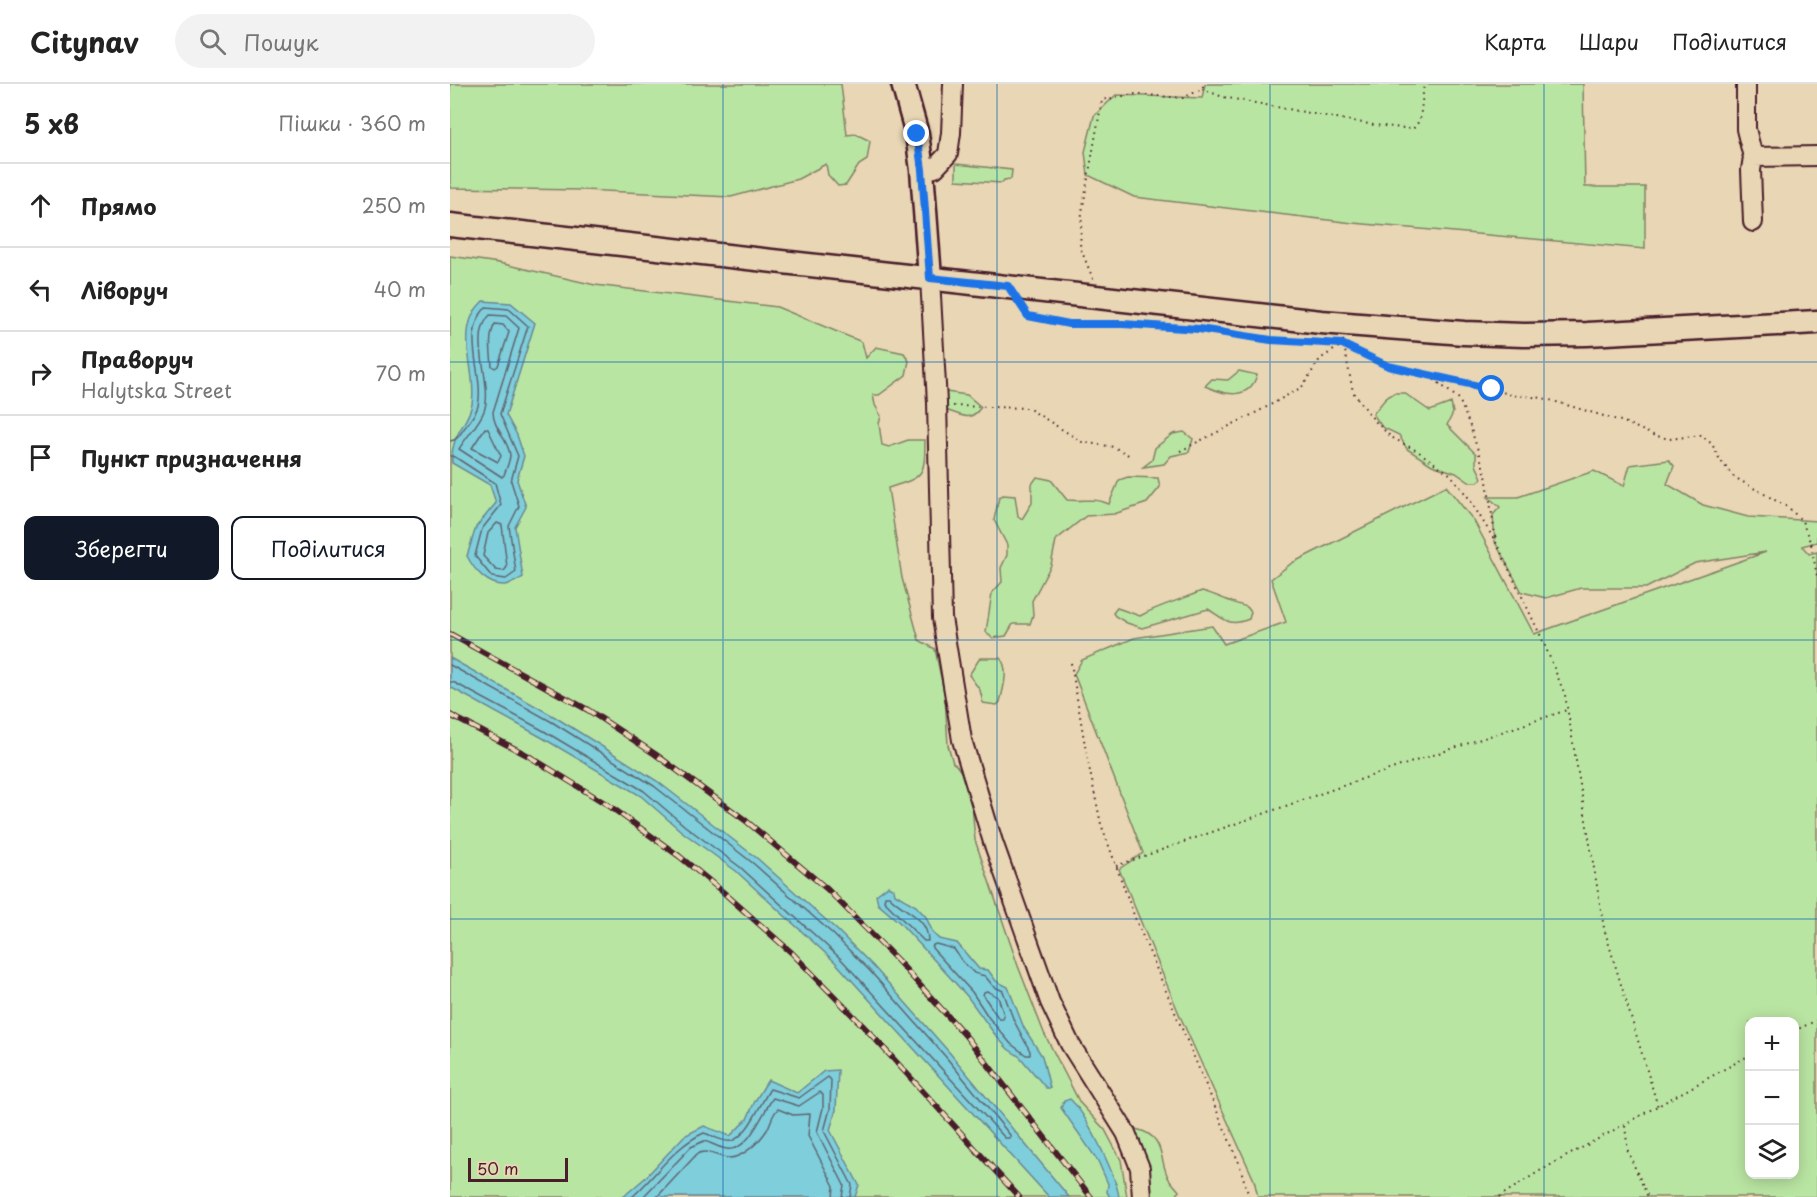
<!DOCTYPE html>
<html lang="uk">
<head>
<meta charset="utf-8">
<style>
	:root { --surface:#fff; --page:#f2f2f2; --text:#222; --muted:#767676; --line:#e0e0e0; --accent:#111827 }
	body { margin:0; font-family:"Playpen Sans",sans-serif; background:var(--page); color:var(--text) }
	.controls { position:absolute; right:18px; bottom:18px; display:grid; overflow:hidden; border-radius:12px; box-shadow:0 3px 15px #0003 }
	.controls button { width:54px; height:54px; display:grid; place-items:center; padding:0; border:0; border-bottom:2px solid var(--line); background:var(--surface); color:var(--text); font:30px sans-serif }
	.scale { position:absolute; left:18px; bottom:15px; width:100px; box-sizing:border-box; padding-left:6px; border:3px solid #4a1f2b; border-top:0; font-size:16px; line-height:21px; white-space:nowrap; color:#4a1f2b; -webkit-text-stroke:4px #e8d6b4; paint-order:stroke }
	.stop { position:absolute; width:18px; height:18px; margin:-14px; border:4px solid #1a73e8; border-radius:50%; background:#fff }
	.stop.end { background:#1a73e8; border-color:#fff; box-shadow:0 2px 6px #0008 }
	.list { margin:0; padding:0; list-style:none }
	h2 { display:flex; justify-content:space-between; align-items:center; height:78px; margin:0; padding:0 24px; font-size:26px }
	h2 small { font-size:20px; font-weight:400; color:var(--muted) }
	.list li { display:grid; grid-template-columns:39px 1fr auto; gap:18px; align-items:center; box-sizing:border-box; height:84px; padding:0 24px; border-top:2px solid var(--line) }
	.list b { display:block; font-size:22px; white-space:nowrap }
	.list p { margin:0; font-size:20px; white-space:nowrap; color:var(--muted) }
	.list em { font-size:20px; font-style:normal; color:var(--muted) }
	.actions { display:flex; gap:12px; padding:18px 24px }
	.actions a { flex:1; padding:14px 0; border:2px solid var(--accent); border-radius:12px; text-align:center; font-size:21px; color:var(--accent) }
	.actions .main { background:var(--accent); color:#fff }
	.icon { flex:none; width:33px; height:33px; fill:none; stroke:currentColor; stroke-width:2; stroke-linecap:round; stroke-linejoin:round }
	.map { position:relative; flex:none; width:1367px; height:1113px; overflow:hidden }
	header { display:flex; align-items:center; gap:36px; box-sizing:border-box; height:84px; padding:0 30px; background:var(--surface); border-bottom:2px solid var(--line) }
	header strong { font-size:28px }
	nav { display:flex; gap:33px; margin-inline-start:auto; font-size:21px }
	.search { width:420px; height:54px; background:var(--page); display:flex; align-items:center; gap:15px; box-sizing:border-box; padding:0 21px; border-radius:33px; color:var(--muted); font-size:22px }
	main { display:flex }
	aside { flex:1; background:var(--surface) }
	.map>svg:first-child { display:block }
</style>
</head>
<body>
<header>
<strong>Citynav</strong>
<div class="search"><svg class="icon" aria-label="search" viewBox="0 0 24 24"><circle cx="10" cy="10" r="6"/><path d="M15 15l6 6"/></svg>Пошук</div>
<nav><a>Карта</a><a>Шари</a><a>Поділитися</a></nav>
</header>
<main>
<aside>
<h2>5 хв<small>Пішки · 360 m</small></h2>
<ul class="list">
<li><svg class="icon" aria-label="ahead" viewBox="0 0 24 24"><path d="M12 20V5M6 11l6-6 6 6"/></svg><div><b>Прямо</b></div><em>250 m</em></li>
<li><svg class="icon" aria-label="left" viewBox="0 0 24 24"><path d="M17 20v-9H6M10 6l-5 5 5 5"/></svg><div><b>Ліворуч</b></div><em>40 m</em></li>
<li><svg class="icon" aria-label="right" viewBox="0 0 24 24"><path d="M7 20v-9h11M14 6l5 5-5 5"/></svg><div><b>Праворуч</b><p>Halytska Street</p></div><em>70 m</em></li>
<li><svg class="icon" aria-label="arrive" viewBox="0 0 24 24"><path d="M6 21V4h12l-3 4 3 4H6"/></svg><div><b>Пункт призначення</b></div></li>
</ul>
<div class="actions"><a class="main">Зберегти</a><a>Поділитися</a></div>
</aside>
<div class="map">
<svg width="1367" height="1113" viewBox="0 0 1367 1113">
	<rect width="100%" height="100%" fill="#e8d6b4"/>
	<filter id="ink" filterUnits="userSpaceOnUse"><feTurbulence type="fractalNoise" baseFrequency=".0167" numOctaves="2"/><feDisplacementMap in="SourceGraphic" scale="12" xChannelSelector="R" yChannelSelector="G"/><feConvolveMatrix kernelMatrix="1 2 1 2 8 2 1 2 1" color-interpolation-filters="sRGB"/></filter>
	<g filter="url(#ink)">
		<path fill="#b9e5a2" stroke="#828266" stroke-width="1.5" fill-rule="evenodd" d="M 0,0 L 391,0 L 397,51 L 406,50 L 420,57 L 417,76 L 409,81 L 396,101 L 388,102 L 378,91 L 376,80 L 348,95 L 281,113 L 133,106 L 0,104 Z
			M 755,0 L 1133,0 L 1135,103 L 1195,103 L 1195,165 L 903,139 L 684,113 L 638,91 L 635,68 L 644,32 L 666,11 L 752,14 Z
			M 506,80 L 562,86 L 561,95 L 554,96 L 552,99 L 506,96 Z
			M 0,172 L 49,179 L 145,201 L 327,223 L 412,258 L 416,274 L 426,263 L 454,269 L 459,277 L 456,291 L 429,311 L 423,311 L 425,321 L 431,332 L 429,340 L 432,361 L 439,363 L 458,356 L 475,356 C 475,393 473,393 438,404 L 452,494 L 469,556 L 485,565 L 495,613 L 498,661 L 503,679 L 506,681 L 512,689 L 522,721 L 525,756 L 568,882 L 594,949 L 630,1019 L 655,1046 L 671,1076 L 677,1113 L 0,1113 Z
			M 789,287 L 807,291 C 799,317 775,311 755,302 L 762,295 L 778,296 Z
			M 496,308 L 517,311 L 531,323 C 520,339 511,331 496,326 L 493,313 Z
			M 944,309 L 954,309 L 980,327 L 1001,319 L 1003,329 L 997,341 L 1026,370 L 1026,381 L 1032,394 L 1028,398 L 1019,398 L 1006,389 L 982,381 L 957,365 L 949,351 L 932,343 L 923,330 L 936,314 Z
			M 734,348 L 743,355 L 739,368 L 721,372 L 714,380 L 693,383 L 702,376 L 705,364 L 723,350 Z
			M 1219,376 L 1224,382 L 1217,400 L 1253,421 L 1298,433 L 1367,437 L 1367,458 L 1352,462 L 1359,470 L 1367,468 L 1367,1113 L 808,1113 L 804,1096 L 730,932 L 669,785 L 693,769 L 624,590 L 632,576 L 684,554 L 762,542 L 774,560 L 836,538 L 821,495 L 842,479 L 996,402 L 1024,437 L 1084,550 L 1316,468 L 1245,479 L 1196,504 L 1131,504 L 1096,514 L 1072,508 L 1045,458 L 1043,431 L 1050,423 L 1038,413 L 1068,413 L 1144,387 L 1174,402 L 1180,381 ZM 1300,938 L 1344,938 L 1344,1090 L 1300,1090 Z
			M 587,393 L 601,396 L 617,416 C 634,418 642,413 659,420 L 669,396 L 678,393 L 708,394 L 710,403 L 697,419 L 664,430 L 636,432 L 606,456 L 601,481 L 582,517 L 583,531 L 580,540 L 563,540 L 556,552 L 542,554 L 536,548 L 542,509 L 552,498 L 551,484 L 557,471 L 557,461 L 544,436 L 549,413 L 553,411 L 565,412 L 568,432 L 572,435 L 582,419 L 582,400 Z
			M 752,507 C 768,511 780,519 797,523 L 801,528 L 799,535 C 779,543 775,536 758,525 L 692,544 L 677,539 L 665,532 L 663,529 L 667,524 L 690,532 C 709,521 731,516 752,507 Z
			M 530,574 L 550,574 C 560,585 553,605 550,618 L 547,621 L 533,619 L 530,606 L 519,591 Z
			M 686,1045 C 717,1052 708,1076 719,1095 C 722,1099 726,1103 729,1107 L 726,1113 L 699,1113 L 684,1047 Z"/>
		<path fill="#7ecedb" stroke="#698895" stroke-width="1.5" d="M 33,217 L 61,219 L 85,239 L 56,331 L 67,351 L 74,372 L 67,396 L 76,423 L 65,443 L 73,493 C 68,496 60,501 55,501 C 38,502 24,486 17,472 L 26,443 L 46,419 L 40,401 L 2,379 C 0,350 18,341 22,320 C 27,291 10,260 22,232 C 24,227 29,221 33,217 Z
			M 0,574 L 105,633 L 207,697 L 308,775 L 387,846 L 424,883 L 499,968 L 619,1113 L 599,1113 L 385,878 L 286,787 L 231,747 L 191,712 L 91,653 L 0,603 Z
			M 438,802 L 444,805 L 445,810 L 466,822 L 476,833 L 483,849 L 489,855 L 507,859 L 529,885 L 538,886 L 546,897 L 558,903 L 574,944 L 592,972 L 600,1004 L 596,1004 L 570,973 L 558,965 L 546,952 L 517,912 L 497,890 L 449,838 L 428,820 L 426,811 Z
			M 388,986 L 386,1026 L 380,1046 L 409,1101 L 405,1113 L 173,1113 L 195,1094 L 234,1052 L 254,1042 L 280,1052 L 297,1035 L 305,1017 L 318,996 L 347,1009 L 374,987 Z
			M 620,1015 C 636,1029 666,1091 669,1113 L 660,1113 L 657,1108 L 658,1100 L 648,1077 L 611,1024 L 614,1017 Z"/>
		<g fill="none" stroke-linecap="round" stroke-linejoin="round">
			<path stroke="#5f6571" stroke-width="1.5" d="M 40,231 L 56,232 L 69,244 L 43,328 C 43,344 58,355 60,371 C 60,377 56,385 54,391 L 52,393 L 9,365 C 16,353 29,340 34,327 C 44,300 18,253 40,231 Z
				M 45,240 L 53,241 L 59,248 L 48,282 L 45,284 L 42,282 C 41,269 38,252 45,240 Z
				M 35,344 L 38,345 L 51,372 L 48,378 L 22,364 Z
				M 0,357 C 7,356 9,352 13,346 C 18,339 26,330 28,322 C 35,290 10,251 36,223 L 59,225 L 78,242 L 50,330 L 68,372 L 61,397 L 69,422 L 59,442 L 66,488 L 56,495 L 42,493 L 25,472 L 32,445 L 51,421 L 45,399 L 5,373 L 0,372
				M 47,439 L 52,441 L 57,483 L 54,487 L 46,486 L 33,472 L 38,449 Z
				M 0,581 L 102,638 L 204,702 L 304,780 L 383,850 L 420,887 L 495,972 L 560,1051 L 560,1054 L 555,1054 L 390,874 L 290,783 L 235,742 L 194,707 L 94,647 L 5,599 L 0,598
				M 435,812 L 439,812 C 452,827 478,832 478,857 L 474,857 L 434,817 Z
				M 486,860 L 504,865 L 512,877 L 524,889 L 535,892 L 543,902 L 553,907 L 564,937 L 580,967 L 580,971 L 576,971 L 561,960 L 539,934 L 522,908 L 482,864 L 483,861 Z
				M 534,908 L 537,907 L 548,913 L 554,931 L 553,935 L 549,935 L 533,911 Z
				M 182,1113 C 206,1092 224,1062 254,1049 C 261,1051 274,1059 281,1057 C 297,1054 311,1018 320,1005 L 349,1014 L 378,993 L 381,996 L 380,1025 L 374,1047 L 402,1101 L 400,1113
				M 193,1113 L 241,1063 L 254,1057 C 262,1059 269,1064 277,1065 C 299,1068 313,1027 323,1014 L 349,1022 L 370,1008 L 373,1011 L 373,1024 L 367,1048 L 394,1101 L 392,1113
				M 207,1113 L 247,1070 C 259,1064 267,1074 279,1074 C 293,1074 310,1057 317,1046 C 321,1039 322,1030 328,1025 L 343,1031 L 360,1030 L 358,1052 L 384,1102 L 383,1113"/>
			<defs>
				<path id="minor" d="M 1296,0 L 1296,45 L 1303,73 L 1301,86 L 1303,138
					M 1303,73 L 1367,72
					M 472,86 L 485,84 L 498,70 L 501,49 L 503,0
					M 480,194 L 487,319 L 492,534 L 512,656 L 543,758 L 600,918 L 620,960 L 676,1049 L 690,1084 L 692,1113"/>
				<path id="major" d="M 453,0 L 467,50 L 472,86 L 480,194
					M 0,141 L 871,238 L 1014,249 L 1074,251 L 1137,250 L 1367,238"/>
			</defs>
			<use href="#minor" stroke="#4a1f2b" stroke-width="22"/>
			<use href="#major" stroke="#4a1f2b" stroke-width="27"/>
			<path stroke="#4a1f2b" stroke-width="2" stroke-dasharray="1.5 4.5" stroke-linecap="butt" d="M 752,5 L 773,13 L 924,41 L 963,45 L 970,36 L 974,0
				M 643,195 L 630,163 L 632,128 L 652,16 L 684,10 L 733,14 L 752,5 L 754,0
				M 572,223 L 578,232 L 619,240 L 673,240 L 749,245 L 821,256 L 893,260 L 938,282 L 981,293 L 1009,315 L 1020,342 L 1036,391 L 1046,457
				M 893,256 L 903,308 L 924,336 L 941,353 L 969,368 L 1001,391 L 1018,413 L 1047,460 L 1093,557 L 1115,611 L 1154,844 L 1208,1023
				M 983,293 L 1018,298 L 1062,311 L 1093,314 L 1174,338 L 1203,351 L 1219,355 L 1251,351 L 1262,360 L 1270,376 L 1284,393 L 1339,424 L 1352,437 L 1361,460 L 1367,492
				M 503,322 L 578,324 L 632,358 L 664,363 L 682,373
				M 730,367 L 813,325 L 852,303 L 870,275 L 893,260
				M 1361,460 L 1367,458
				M 621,579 L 637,673 L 651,740 L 685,834 L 789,1079 L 799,1113
				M 666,782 L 912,695 L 1117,626
				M 1344,947 L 1367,936
				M 1175,1042 L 1178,1068 L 1198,1113
				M 1049,1113 L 1088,1088 L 1300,971"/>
			<use href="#minor" stroke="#e8d6b4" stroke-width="18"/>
			<use href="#major" stroke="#e8d6b4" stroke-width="22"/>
			<defs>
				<path id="rail" d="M 0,550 L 138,626 L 205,670 L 295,736 L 377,805 L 447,876 L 515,951 L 641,1113
					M 0,631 L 77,671 L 158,721 L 229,772 L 273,808 L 342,869 L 418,947 L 569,1113"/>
			</defs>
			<use href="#rail" stroke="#4a1f2b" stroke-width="6"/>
			<use href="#rail" stroke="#e8d6b4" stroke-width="4" stroke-dasharray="11" stroke-linecap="butt"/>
		</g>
	</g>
	<g fill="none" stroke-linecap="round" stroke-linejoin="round" filter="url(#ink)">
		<path stroke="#1a73e8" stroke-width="8" d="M 467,50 L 472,86 L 480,194 L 558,202 L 578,232 L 619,240 L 673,240 L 749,245 L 821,256 L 892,260 L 938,282 L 1042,305"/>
	</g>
	<path fill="none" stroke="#1f6fb2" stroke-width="1.5" stroke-opacity="0.55" d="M 273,0 L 273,1113M 547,0 L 547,1113M 820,0 L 820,1113M 1094,0 L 1094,1113M 0,278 L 1367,278M 0,556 L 1367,556M 0,835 L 1367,835"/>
</svg>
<div class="controls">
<button>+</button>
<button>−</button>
<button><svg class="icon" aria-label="layers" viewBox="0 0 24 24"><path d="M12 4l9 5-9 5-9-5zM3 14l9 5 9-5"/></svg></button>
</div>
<div class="scale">50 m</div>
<div class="stop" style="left:1042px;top:305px"></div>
<div class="stop end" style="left:467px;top:50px"></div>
</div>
</main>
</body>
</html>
